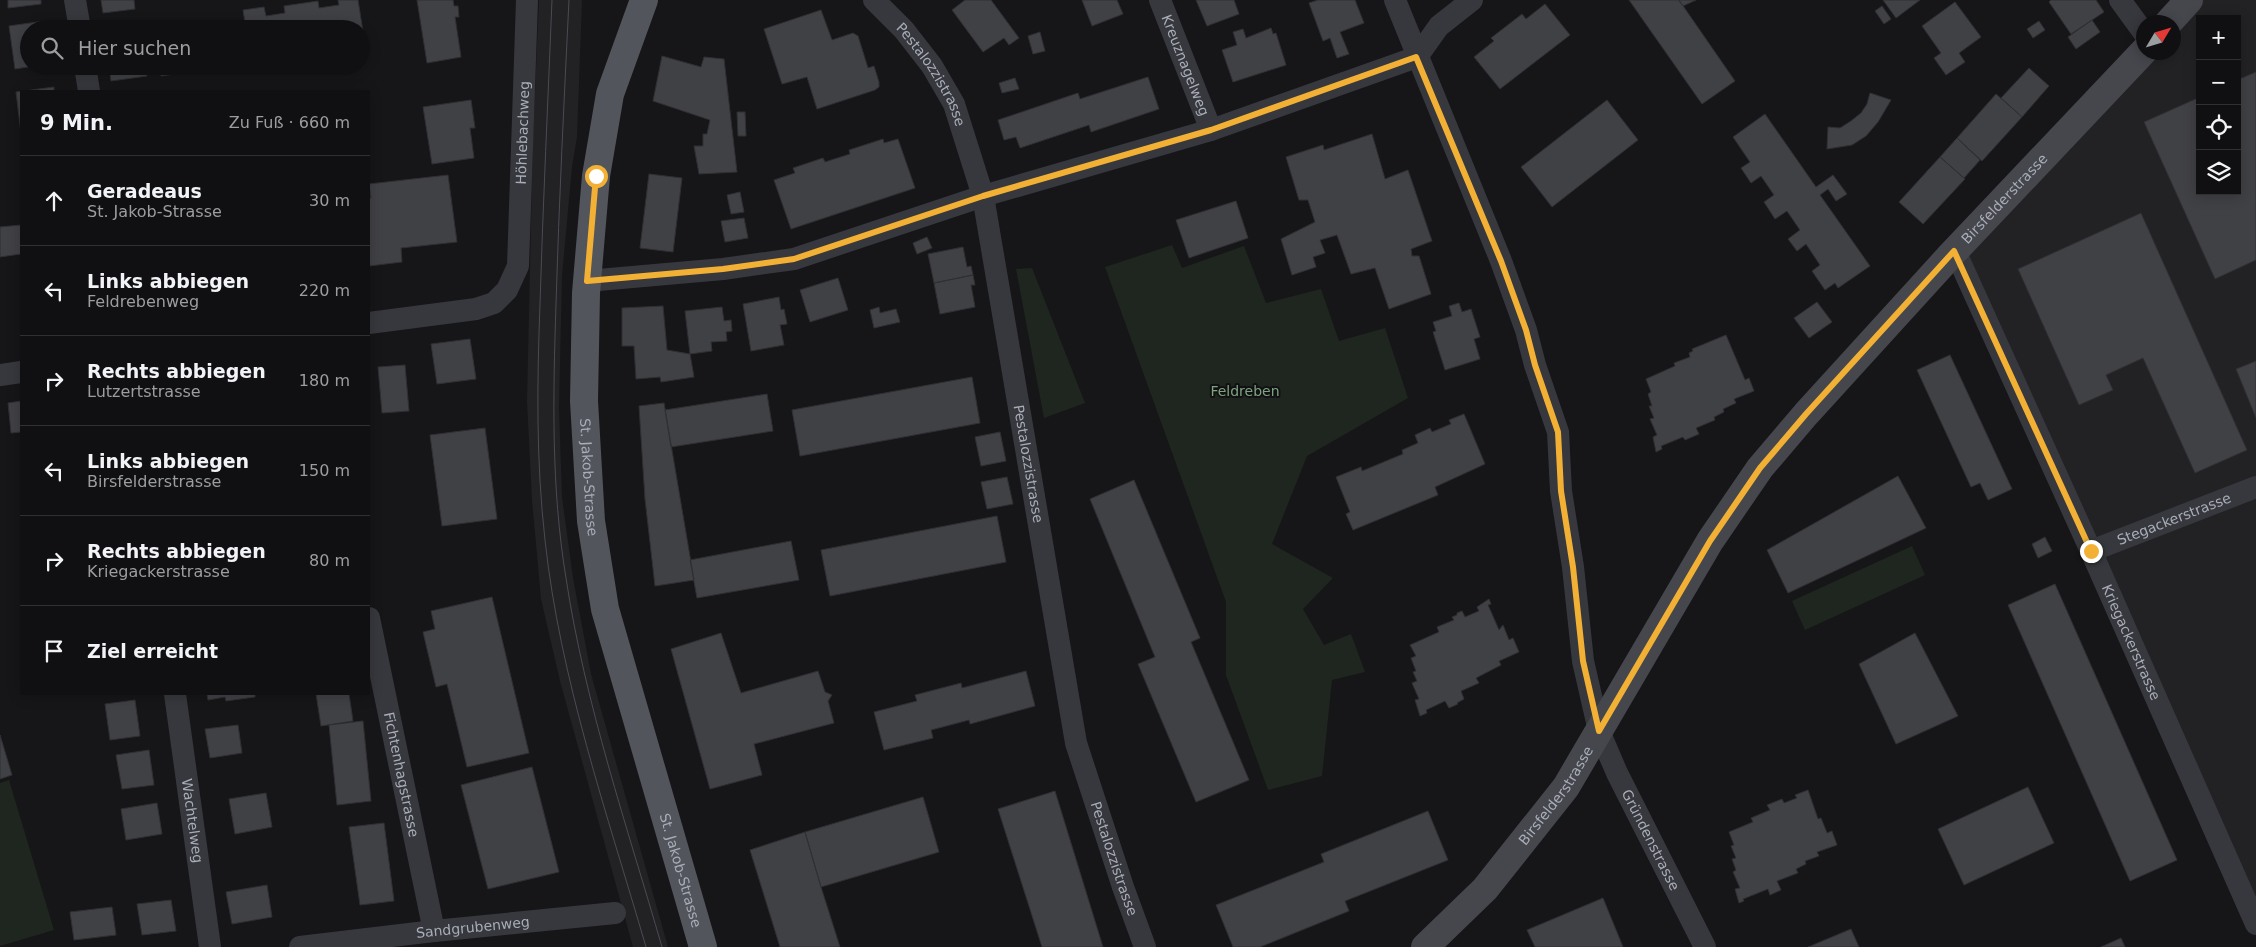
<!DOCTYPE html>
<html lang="de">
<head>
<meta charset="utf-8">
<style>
	:root { --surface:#101012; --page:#19191b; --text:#f1f3f6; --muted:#9c9d9f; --line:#303032 }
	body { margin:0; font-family:"DejaVu Sans",sans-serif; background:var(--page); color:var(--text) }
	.controls { position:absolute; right:15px; top:15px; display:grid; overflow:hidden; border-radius:0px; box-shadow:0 2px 12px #0003 }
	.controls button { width:45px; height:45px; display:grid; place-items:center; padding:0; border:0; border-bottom:1px solid var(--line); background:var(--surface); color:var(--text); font:25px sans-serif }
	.compass { position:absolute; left:2136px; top:15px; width:45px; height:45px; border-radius:50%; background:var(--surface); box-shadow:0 2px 12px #0003; rotate:52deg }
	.stop { position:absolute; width:15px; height:15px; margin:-11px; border:4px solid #f2b134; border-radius:50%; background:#fff }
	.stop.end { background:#f2b134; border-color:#fff; box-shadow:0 1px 5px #0008 }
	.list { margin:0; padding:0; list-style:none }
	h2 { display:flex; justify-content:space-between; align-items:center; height:65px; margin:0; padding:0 20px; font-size:21px }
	h2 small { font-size:16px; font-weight:400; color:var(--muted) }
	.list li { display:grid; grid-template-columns:32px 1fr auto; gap:15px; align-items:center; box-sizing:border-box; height:90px; padding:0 20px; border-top:1px solid var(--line) }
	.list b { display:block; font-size:19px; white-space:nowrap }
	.list p { margin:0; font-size:16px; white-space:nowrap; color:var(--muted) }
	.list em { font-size:16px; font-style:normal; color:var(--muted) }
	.icon { flex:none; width:28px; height:28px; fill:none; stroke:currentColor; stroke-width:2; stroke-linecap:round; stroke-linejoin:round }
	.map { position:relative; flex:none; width:2256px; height:947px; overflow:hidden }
	.search { position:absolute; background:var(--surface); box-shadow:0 2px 12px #0003; left:20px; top:20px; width:350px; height:55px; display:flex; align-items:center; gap:12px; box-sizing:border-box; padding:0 18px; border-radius:28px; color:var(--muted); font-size:19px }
	.panel { position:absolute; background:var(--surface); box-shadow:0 2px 12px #0003; left:20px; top:90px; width:350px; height:605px; border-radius:0px }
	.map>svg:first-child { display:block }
</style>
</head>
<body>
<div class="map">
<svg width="2256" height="947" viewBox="0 0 2256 947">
	<rect width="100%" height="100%" fill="#161618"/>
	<path fill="#222225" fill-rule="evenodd" d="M 539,0 L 582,0 L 577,137 L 572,167 L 562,276 L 559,408 L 562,497 L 573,578 L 591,674 L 668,947 L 633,947 L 560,681 L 541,599 L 532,500 L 527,401 L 533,137 Z
		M 2189,0 L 2256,0 L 2256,924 L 1955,251 L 2144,52 L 2174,52 L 2174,22 ZM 2200,19 L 2237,19 L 2237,191 L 2200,191 Z"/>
	<path fill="#1e261f" d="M 1172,245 L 1182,268 L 1244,246 L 1266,303 L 1321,289 L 1339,341 L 1385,328 L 1408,398 L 1307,456 L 1272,544 L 1333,578 L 1303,609 L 1324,645 L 1351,634 L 1365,672 L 1332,680 L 1322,776 L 1268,790 L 1226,675 L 1226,602 L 1105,267 Z
		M 1032,268 L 1085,403 L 1044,418 L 1016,269 Z
		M 1912,546 L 1925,575 L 1805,630 L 1792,601 Z
		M 9,780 L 54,930 L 0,946 L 0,783 Z"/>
	<path fill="#404145" stroke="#303034" d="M 8,0 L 41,0 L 41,4 L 8,8 Z
		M 101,0 L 134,0 L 135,9 L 103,13 Z
		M 338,0 L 358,0 L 366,50 L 361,51 L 361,29 L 246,29 L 243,10 L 264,7 L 266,16 L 285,13 L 284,6 L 318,1 L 319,8 L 339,5 Z
		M 417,0 L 453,0 L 454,6 L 458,6 L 459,17 L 455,17 L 461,57 L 427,63 Z
		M 965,0 L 991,0 L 1019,38 L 1009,45 L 1004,38 L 983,52 L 952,10 Z
		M 1082,0 L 1117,0 L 1123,14 L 1092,26 Z
		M 1196,0 L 1234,0 L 1239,14 L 1207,26 Z
		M 1318,0 L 1355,0 L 1364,23 L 1340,32 L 1349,54 L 1337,58 L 1330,38 L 1323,41 L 1309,3 Z
		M 1629,0 L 1679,0 L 1735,81 L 1702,104 Z
		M 1696,0 L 1683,6 L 1679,1 L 1680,0 Z
		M 1883,0 L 1920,0 L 1896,18 Z
		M 2051,0 L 2096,0 L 2104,12 L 2071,34 L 2049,2 Z
		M 1955,2 L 1981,37 L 1959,53 L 1965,62 L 1946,75 L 1934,58 L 1941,53 L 1922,26 Z
		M 1545,4 L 1570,35 L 1500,89 L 1474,57 L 1494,41 L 1491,38 L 1522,14 L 1526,19 Z
		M 1882,6 L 1891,19 L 1884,24 L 1875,11 Z
		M 821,10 L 832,40 L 853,33 L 858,36 L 868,68 L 874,66 L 879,82 L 879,87 L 875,90 L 817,109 L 807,77 L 782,84 L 764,29 Z
		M 2092,20 L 2100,32 L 2076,49 L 2068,37 Z
		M 44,21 L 45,29 L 29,29 L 29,66 L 34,66 L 15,69 L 9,26 Z
		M 2039,21 L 2045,30 L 2033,38 L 2027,29 Z
		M 1271,28 L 1273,34 L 1276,33 L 1286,65 L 1233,82 L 1222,50 L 1237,45 L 1233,32 L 1243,29 L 1246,38 Z
		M 1040,32 L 1045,51 L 1033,54 L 1028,36 Z
		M 662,56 L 701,67 L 704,57 L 724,59 L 737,172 L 699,174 L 694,146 L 703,146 L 703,134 L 707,134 L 710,120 L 653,101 Z
		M 109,66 L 146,66 L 147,76 L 111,81 Z
		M 160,66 L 195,66 L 196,71 L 161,76 Z
		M 2029,68 L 2049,86 L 2022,117 L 2001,98 Z
		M 2256,72 L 2256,260 L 2215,279 L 2144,122 L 2200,97 L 2200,191 L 2237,191 L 2237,80 Z
		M 1148,77 L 1159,109 L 1091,132 L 1089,125 L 1020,148 L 1016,137 L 1004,140 L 998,120 L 1078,93 L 1080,99 Z
		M 1015,78 L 1019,89 L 1002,93 L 999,83 Z
		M 54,87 L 54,91 L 21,91 L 21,133 L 16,92 Z
		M 1870,93 L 1891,100 L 1878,122 L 1866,136 L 1852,145 L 1827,149 L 1828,127 L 1840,128 L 1851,121 L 1861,113 L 1867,104 Z
		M 1996,94 L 2022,117 L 1982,161 L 1957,138 Z
		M 471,100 L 475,128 L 470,128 L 474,158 L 432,164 L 423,107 Z
		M 1607,100 L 1638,140 L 1552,207 L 1521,167 Z
		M 737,112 L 745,112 L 746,136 L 738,136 Z
		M 1765,114 L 1816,187 L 1833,175 L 1847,194 L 1836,201 L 1828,189 L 1820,195 L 1870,266 L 1838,288 L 1835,283 L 1825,290 L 1812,271 L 1820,265 L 1806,244 L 1797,251 L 1788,239 L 1800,230 L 1787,211 L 1775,219 L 1764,202 L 1774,195 L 1761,176 L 1751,183 L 1741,168 L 1750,162 L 1733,137 Z
		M 1372,134 L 1385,179 L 1408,170 L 1432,241 L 1411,249 L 1412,256 L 1419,256 L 1431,294 L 1389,309 L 1375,268 L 1351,274 L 1337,235 L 1320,240 L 1325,253 L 1313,257 L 1316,267 L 1292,275 L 1281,239 L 1315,222 L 1308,200 L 1299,200 L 1286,157 L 1323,145 L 1324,150 Z
		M 1957,138 L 1980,160 L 1964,178 L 1940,157 Z
		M 883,139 L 884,143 L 898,139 L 915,188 L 791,229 L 774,180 L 795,173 L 793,168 L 823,158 L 825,162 L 850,154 L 849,150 Z
		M 1940,157 L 1965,179 L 1923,224 L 1899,202 Z
		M 649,174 L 682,178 L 673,252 L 640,248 Z
		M 448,175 L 457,242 L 401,248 L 402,262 L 369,266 L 369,198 L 371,198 L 369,184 Z
		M 740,192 L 744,212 L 731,214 L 727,195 Z
		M 1236,201 L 1248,238 L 1189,258 L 1176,220 Z
		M 2141,213 L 2247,450 L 2195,473 L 2143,358 L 2106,375 L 2113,390 L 2079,405 L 2018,269 Z
		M 744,218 L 748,238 L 725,242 L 721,221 Z
		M 21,225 L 21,254 L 0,257 L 0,227 Z
		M 927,237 L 932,248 L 917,254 L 913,243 Z
		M 963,247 L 967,267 L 971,266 L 973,275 L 934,283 L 928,254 Z
		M 973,275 L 975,285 L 971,285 L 975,307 L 940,314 L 934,283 Z
		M 838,278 L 848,310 L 810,322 L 800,290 Z
		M 779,297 L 781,310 L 784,309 L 787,324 L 780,325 L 784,345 L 751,351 L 743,304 Z
		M 1817,302 L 1832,322 L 1809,338 L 1794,318 Z
		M 1459,303 L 1462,312 L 1471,309 L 1480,337 L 1474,339 L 1480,359 L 1445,370 L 1433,332 L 1436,331 L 1433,322 L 1452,316 L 1449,306 Z
		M 663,306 L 667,350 L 690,354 L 694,377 L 661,382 L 660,377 L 636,379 L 634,346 L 622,346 L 622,308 Z
		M 722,307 L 724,321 L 731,320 L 732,331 L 726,332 L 727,341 L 711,342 L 712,351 L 690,354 L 685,311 Z
		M 879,307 L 880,313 L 896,309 L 900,322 L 874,328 L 870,310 Z
		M 1726,335 L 1745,380 L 1749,378 L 1754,391 L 1734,399 L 1736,403 L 1723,409 L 1724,412 L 1714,417 L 1715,420 L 1696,428 L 1699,434 L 1685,440 L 1683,437 L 1661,446 L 1662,449 L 1656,452 L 1653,437 L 1657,435 L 1650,419 L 1654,418 L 1649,406 L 1652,406 L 1648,394 L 1651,392 L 1646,379 L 1675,366 L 1674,363 L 1690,357 L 1689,353 L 1693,351 L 1692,349 Z
		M 470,339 L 476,379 L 437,384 L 431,344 Z
		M 1950,355 L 2012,489 L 1988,500 L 1980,483 L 1971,487 L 1917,370 Z
		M 2256,361 L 2256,418 L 2236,369 Z
		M 405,365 L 409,411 L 382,413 L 378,367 Z
		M 972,377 L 980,423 L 800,456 L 792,410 Z
		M 767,394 L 773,431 L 671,447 L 665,410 Z
		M 21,401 L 21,432 L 11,433 L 8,403 Z
		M 664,403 L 694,580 L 655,586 L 645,499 L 639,406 Z
		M 1464,414 L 1485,464 L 1435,487 L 1438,495 L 1353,530 L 1346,514 L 1350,512 L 1336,477 L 1361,467 L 1362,471 L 1403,454 L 1402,450 L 1418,443 L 1415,435 L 1430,428 L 1432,432 L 1451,424 L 1449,420 Z
		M 485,428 L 497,519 L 442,526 L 430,435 Z
		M 1000,432 L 1006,461 L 981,466 L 975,437 Z
		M 1898,476 L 1926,528 L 1788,593 L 1767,550 Z
		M 1007,477 L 1013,504 L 987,509 L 981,482 Z
		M 1134,480 L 1200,638 L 1191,642 L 1249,780 L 1196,802 L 1138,664 L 1155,657 L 1090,499 Z
		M 997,516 L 1006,562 L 830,596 L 821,550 Z
		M 2045,537 L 2052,551 L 2038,558 L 2032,544 Z
		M 791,541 L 799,580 L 697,598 L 690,560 Z
		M 2055,584 L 2177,860 L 2130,881 L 2008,605 Z
		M 492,597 L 529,753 L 467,767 L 447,684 L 436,687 L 423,632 L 435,629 L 431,611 Z
		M 1489,599 L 1491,604 L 1488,605 L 1499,630 L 1503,625 L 1509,640 L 1513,638 L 1519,652 L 1499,661 L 1501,665 L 1476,678 L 1479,683 L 1461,691 L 1464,699 L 1457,703 L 1458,704 L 1449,708 L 1445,701 L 1426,710 L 1427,713 L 1420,716 L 1415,700 L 1419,699 L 1412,683 L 1417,681 L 1413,672 L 1416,671 L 1411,658 L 1416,656 L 1410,645 L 1439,632 L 1437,627 L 1454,620 L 1452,617 L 1457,615 L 1457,613 L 1462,611 L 1465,617 L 1479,611 L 1477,607 Z
		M 721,633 L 741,693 L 818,671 L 825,692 L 832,695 L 828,701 L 834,723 L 754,744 L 762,775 L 710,789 L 671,649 Z
		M 1915,633 L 1958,716 L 1896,744 L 1859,664 Z
		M 1026,671 L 1035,706 L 970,724 L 969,720 L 931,730 L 933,738 L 884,750 L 874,712 L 917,701 L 915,695 L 961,683 L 962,688 Z
		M 207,694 L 255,694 L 255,697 L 226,701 L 225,697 L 208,700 Z
		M 316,694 L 349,694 L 353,721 L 321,726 Z
		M 135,700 L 140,736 L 110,740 L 105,704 Z
		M 363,721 L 371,801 L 337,805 L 329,725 Z
		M 238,725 L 242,753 L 210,758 L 205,729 Z
		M 0,735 L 12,775 L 0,779 Z
		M 149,750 L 154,785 L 122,789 L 116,755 Z
		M 532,767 L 559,872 L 488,889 L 461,785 Z
		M 2028,787 L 2054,843 L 1964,885 L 1938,829 Z
		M 1808,790 L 1818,819 L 1821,818 L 1827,833 L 1832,831 L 1837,845 L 1817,852 L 1819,856 L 1805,861 L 1806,864 L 1796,869 L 1798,873 L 1777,881 L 1781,890 L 1770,895 L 1768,889 L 1743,899 L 1744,901 L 1739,903 L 1735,889 L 1740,888 L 1733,872 L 1736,870 L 1732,859 L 1736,858 L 1731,846 L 1734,845 L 1729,832 L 1753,822 L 1751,818 L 1770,810 L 1767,805 L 1782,799 L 1784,803 L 1797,798 L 1795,795 Z
		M 1055,791 L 1103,947 L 1042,947 L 998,809 Z
		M 266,793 L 272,827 L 235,834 L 229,799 Z
		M 923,797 L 939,852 L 821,887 L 805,832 Z
		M 157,803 L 162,834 L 126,840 L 121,809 Z
		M 1428,811 L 1448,860 L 1345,901 L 1349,911 L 1260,947 L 1233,947 L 1216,905 L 1324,862 L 1321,854 Z
		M 384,823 L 394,901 L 360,905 L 349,827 Z
		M 805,832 L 821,887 L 840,947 L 780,947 L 750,850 Z
		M 267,885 L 272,917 L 232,924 L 226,892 Z
		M 1603,898 L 1623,947 L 1535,947 L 1527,930 Z
		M 171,900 L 176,931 L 142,935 L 137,904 Z
		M 112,907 L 116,935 L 74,940 L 70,912 Z
		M 1851,929 L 1859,947 L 1808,947 Z
		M 2121,938 L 2125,947 L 2101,947 Z"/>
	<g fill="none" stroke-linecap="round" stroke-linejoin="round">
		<g stroke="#37383d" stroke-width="22">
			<path d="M 75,0 L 80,29"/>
			<path id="s1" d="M 874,0 L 904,30 L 932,66 L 954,104 L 983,196 L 1076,743 L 1123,887 L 1145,947"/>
			<path id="s2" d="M 1160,0 L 1211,130"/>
			<path id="s3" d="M 1395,0 L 1501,261 L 1526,330 L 1535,365 L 1558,432 L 1561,491 L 1573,567 L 1583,661 L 1599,731 L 1617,773 L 1705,947"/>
			<path d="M 2120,0 L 2144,33"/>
			<path d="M 85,66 L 89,91"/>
			<path id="s4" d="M 1955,251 L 2091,551 L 2256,924"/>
			<path d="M 587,281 L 723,269 L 794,259 L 983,196 L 1211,130 L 1417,57 L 1439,26 L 1472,0"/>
			<path id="s5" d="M 369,323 L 476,309 L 494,303 L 507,290 L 518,266 L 527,0"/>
			<path d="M 0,375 L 21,372"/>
			<path id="s6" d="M 2091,551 L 2256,487"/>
			<path id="s7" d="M 369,618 L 434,931"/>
			<path id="s8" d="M 175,694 L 210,947"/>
			<path id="s9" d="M 300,947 L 434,931 L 615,913"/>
		</g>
		<g stroke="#45474d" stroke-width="28">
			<path d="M 2169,22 L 2189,0"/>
			<path id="s10" d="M 1425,947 L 1485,889 L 1566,787 L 1710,541 L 1760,468 L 1806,414 L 1949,257 L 2144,51"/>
		</g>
		<path stroke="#53555c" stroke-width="28" id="s11" d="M 644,0 L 610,94 L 596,176 L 586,293 L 584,401 L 591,521 L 605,609 L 703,947"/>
		<path stroke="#4a4c52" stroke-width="1" d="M 552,0 C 548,101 543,202 540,304 C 537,383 536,461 545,540 C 560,679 607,813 646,947
			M 569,0 C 564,101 559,202 556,304 C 553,396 551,487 566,578 C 585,704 627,826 662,947"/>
	</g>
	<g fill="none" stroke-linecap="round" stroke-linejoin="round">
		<path stroke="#f2b134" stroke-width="6" d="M 596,176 L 587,281 L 723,269 L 794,259 L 983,196 L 1211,130 L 1416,57 L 1501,261 L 1526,330 L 1535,365 L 1558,432 L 1561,491 L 1573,567 L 1583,661 L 1599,731 L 1710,541 L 1760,468 L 1806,414 L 1954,251 L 2091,551"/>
	</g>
	<g text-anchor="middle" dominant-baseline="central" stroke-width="4" stroke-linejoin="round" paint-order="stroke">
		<g font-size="14" fill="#a8adb8" stroke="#111113">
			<text stroke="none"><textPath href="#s2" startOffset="70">Kreuznagelweg</textPath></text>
			<text stroke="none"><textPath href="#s1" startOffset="95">Pestalozzistrasse</textPath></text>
			<text stroke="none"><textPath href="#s5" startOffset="305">Höhlebachweg</textPath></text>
			<text stroke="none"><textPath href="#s10" startOffset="951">Birsfelderstrasse</textPath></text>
			<text stroke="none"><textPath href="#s1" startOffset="500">Pestalozzistrasse</textPath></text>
			<text stroke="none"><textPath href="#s11" startOffset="485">St. Jakob-Strasse</textPath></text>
			<text stroke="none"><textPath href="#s6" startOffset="89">Stegackerstrasse</textPath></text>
			<text stroke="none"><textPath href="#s4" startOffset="429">Kriegackerstrasse</textPath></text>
			<text stroke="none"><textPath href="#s7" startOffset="160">Fichtenhagstrasse</textPath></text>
			<text stroke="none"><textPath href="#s10" startOffset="201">Birsfelderstrasse</textPath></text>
			<text stroke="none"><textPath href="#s8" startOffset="128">Wachtelweg</textPath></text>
			<text stroke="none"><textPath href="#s3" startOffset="885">Gründenstrasse</textPath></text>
			<text stroke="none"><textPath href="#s1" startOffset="905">Pestalozzistrasse</textPath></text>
			<text stroke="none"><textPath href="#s11" startOffset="890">St. Jakob-Strasse</textPath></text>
			<text stroke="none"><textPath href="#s9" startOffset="174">Sandgrubenweg</textPath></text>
		</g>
		<g font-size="14" fill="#7fa381" stroke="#111113">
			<text x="1245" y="391">Feldreben</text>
		</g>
	</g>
</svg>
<div class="controls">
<button>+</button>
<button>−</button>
<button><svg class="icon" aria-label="locate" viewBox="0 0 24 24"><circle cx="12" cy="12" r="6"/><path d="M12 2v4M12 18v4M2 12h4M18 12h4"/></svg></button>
<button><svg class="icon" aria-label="layers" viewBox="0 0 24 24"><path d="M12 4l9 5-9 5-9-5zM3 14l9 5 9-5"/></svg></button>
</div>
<svg class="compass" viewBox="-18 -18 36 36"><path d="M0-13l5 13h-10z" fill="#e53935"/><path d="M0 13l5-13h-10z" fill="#9c9d9f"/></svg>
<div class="stop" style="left:596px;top:176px"></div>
<div class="stop end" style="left:2091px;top:551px"></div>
<div class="search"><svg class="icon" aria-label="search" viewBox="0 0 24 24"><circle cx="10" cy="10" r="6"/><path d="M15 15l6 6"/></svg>Hier suchen</div>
<section class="panel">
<h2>9 Min.<small>Zu Fuß · 660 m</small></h2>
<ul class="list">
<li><svg class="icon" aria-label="ahead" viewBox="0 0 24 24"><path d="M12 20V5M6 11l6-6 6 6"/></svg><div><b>Geradeaus</b><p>St. Jakob-Strasse</p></div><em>30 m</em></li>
<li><svg class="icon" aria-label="left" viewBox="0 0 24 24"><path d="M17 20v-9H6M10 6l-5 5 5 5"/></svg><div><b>Links abbiegen</b><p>Feldrebenweg</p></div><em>220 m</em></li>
<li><svg class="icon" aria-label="right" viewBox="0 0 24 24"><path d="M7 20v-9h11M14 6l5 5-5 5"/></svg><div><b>Rechts abbiegen</b><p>Lutzertstrasse</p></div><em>180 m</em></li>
<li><svg class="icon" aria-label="left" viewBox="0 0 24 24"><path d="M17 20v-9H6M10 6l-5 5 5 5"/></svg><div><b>Links abbiegen</b><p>Birsfelderstrasse</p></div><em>150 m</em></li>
<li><svg class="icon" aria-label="right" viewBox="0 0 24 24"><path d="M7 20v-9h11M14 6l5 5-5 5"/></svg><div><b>Rechts abbiegen</b><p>Kriegackerstrasse</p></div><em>80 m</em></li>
<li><svg class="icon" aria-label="arrive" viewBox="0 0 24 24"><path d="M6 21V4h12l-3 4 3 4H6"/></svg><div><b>Ziel erreicht</b></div></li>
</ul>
</section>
</div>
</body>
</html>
